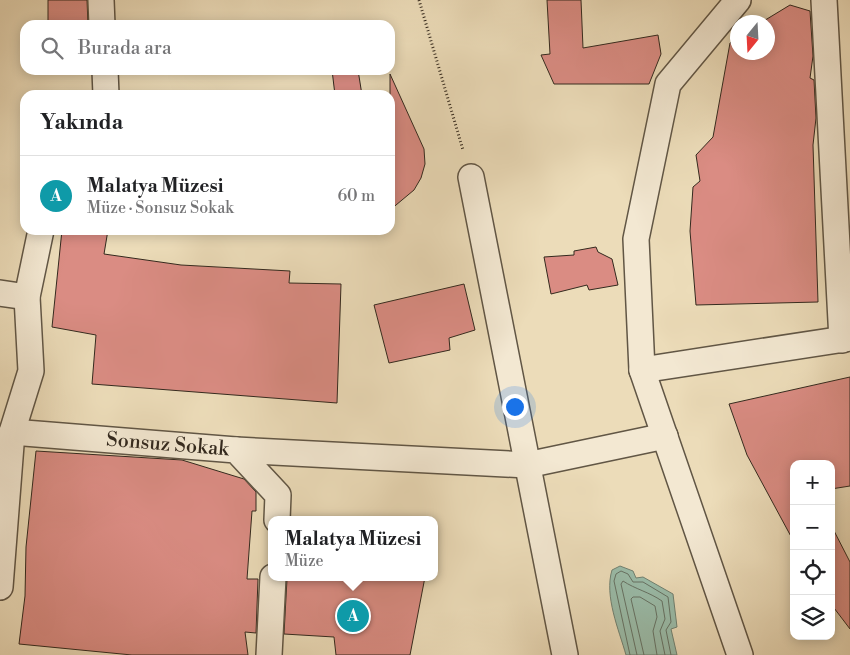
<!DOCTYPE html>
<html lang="tr">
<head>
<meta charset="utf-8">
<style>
	:root { --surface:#fff; --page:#f2f2f2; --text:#202124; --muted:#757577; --line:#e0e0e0; --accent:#2563eb }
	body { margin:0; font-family:"Libre Bodoni",serif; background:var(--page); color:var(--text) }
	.controls { position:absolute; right:15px; bottom:15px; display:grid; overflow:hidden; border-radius:10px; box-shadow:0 2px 12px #0003 }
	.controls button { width:45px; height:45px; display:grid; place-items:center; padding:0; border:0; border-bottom:1px solid var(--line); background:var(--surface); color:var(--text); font:25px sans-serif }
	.compass { position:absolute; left:730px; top:15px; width:45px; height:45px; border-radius:50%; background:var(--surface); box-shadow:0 2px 12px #0003; rotate:198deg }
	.you { position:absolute; left:514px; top:406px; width:18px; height:18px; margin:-12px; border:4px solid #fff; border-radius:50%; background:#1a73e8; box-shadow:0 0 0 8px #1a73e833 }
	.badge { display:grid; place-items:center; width:32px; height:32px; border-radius:50%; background:var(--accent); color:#fff; font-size:16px; font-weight:700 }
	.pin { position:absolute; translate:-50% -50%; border:2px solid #fff; box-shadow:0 1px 5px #0006 }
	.popup { position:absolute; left:268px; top:516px; width:170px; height:65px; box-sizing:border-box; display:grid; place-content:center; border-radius:10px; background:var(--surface); filter:drop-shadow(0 1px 4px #0005); font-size:16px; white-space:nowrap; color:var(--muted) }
	.popup b { font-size:19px; color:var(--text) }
	.popup::after { content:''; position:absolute; left:50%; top:100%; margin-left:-10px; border:10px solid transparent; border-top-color:var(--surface) }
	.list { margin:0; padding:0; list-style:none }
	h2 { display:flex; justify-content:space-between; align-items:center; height:65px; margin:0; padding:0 20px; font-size:21px }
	h2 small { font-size:16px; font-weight:400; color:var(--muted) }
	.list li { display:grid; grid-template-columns:32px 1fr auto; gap:15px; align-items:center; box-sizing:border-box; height:80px; padding:0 20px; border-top:1px solid var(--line) }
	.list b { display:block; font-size:19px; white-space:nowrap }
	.list p { margin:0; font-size:16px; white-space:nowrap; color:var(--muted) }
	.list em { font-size:16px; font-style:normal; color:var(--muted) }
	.icon { flex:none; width:28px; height:28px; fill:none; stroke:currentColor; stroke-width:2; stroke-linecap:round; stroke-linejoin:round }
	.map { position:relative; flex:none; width:850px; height:655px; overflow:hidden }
	.search { position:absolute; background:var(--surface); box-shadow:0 2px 12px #0003; left:20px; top:20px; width:375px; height:55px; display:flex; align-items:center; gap:12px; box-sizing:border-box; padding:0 18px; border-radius:15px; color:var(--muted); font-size:19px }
	.panel { position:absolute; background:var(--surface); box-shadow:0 2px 12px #0003; left:20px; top:90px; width:375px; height:145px; border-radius:15px }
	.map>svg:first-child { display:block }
</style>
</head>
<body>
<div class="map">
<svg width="850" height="655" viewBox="0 0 850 655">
	<rect width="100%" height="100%" fill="#ecdcb9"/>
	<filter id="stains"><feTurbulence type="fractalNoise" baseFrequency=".004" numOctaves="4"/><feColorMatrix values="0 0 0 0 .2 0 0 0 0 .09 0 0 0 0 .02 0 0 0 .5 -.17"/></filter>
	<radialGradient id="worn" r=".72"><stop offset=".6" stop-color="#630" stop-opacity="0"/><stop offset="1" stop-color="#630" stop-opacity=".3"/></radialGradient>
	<path fill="#9abca9" stroke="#718171" d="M 620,566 L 633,571 L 636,578 L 643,577 L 673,594 L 677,627 L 671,629 L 677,655 L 626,655 C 619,630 604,596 612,570 Z"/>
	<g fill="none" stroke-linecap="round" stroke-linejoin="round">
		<path stroke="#667264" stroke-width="1" d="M 630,655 L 614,581 L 616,574 L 621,571 L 628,574 L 633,582 L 643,582 L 668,597 L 671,622 L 666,630 L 671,655
			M 637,655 L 621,584 L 623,581 C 635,589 649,592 662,601 L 665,619 L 660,631 L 665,655
			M 644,655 L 631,599 L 633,597 L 640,597 L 655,606 L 657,617 L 653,631 L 657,655"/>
	</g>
	<path fill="#da8c83" stroke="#33291e" d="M 48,0 L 87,0 L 88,25 L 48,25 Z
		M 547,0 L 581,0 L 583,48 L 658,35 L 661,54 L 649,84 L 554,84 L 541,55 L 550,54 Z
		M 790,5 L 810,11 L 813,56 L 810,78 L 814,80 L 816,118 L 813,145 L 818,302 L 696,305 L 690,231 L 693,187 L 700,181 L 696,155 L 713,137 L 730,43 L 738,38 L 738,52 L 768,52 L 768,22 L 762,22 Z
		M 332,70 L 358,70 L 362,95 L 335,95 Z
		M 390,74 L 424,149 L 425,164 L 421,178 L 414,190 L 390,210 Z
		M 62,230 L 108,230 L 104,254 L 181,265 L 290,271 L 289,283 L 341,284 L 337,403 L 92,384 L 96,335 L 52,327 Z
		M 596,247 L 598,252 L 612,259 L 618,285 L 589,290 L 587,285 L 551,294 L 544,257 L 574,255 L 574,251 Z
		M 464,284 L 475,330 L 449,338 L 450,350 L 389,363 L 374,305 Z
		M 850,377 L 850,486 L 831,489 L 831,464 L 794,464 L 794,542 L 747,455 L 729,404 Z
		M 36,451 L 182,460 L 244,479 L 256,492 L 256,511 L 252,511 L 247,579 L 258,579 L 256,633 L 245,632 L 248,655 L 132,655 L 19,644 L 25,596 L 26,547 Z
		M 831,525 L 850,562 L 850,629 L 831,604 Z
		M 353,577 L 425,577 L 410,655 L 336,655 L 334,637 L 284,634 L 287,579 L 353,579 Z"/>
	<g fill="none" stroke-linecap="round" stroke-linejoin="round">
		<defs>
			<g id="street">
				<path d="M 101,0 L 102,25"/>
				<path d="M 738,0 L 668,84 L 636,239 L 642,370 L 740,655"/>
				<path d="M 824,0 L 842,340"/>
				<path d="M 105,70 L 106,95"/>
				<path d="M 471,177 L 565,655"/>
				<path d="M 0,293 L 27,297"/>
				<path d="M 642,370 L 850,338"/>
				<path id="s1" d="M 12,432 L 236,450 L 278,495 L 277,520"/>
				<path d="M 236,450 L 527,465 L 665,436"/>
				<path d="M 0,587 L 12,432 L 31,371 L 27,297 L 41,230"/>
				<path d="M 269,655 L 273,577"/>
			</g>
		</defs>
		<use href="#street" stroke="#615645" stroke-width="28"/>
		<path stroke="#33291e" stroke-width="3" stroke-dasharray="1 2.5" stroke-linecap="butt" d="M 419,0 L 463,150"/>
		<use href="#street" stroke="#f3e8d2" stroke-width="25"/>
	</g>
	<g text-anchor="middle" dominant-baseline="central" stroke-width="4.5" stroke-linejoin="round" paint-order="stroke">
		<g font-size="20" fill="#33291e" stroke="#f3e8d2">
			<text stroke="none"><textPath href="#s1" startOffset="156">Sonsuz Sokak</textPath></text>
		</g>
	</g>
	<rect width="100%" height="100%" filter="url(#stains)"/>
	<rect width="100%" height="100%" fill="url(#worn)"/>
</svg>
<div class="controls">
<button>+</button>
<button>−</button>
<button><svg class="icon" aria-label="locate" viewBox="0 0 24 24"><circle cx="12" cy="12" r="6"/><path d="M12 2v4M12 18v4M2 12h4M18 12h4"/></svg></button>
<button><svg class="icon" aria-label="layers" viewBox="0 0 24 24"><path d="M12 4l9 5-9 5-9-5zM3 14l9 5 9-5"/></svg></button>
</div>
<svg class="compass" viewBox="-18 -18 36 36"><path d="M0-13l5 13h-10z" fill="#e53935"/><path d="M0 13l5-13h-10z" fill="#757577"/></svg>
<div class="you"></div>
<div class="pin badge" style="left:353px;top:616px;background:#0f9aa8">A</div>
<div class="popup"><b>Malatya Müzesi</b>Müze</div>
<div class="search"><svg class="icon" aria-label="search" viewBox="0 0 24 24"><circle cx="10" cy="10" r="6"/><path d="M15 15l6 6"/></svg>Burada ara</div>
<section class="panel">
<h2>Yakında<small></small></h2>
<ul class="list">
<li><span class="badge" style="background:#0f9aa8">A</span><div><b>Malatya Müzesi</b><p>Müze · Sonsuz Sokak</p></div><em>60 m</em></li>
</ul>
</section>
</div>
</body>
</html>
